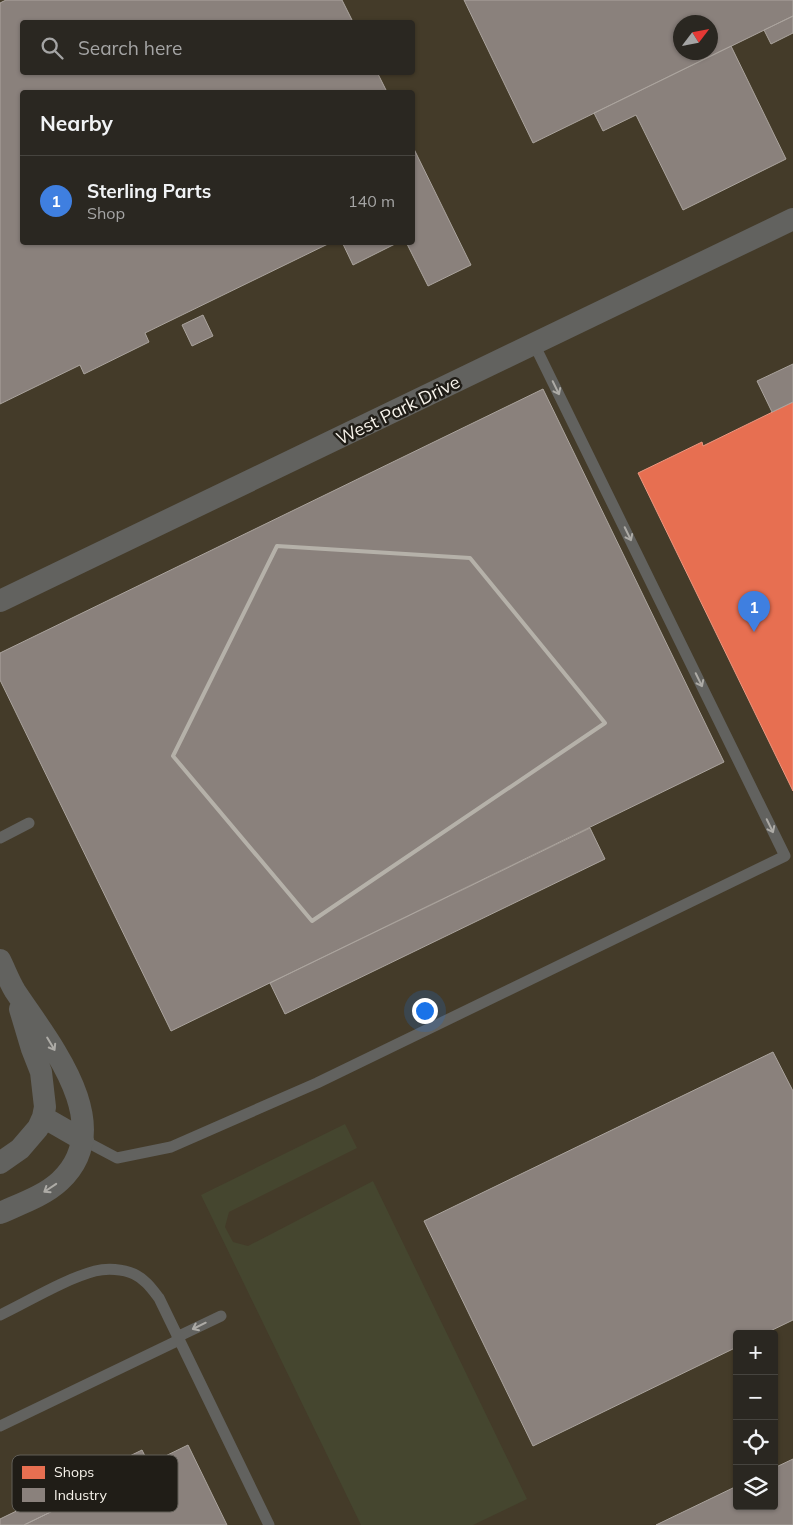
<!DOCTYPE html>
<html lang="en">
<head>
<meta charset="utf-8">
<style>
	:root { --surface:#2a2721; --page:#36332e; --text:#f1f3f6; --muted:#a5a5a5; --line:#46443f; --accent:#95b2f1 }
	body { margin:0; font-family:Mulish,sans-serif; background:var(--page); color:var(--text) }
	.controls { position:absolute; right:15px; bottom:15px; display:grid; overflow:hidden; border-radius:5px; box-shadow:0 1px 4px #0004 }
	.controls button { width:45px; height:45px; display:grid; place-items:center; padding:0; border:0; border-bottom:1px solid var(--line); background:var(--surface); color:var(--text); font:25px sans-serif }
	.compass { position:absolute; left:673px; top:15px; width:45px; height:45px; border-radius:50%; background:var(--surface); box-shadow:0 1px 4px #0004; rotate:58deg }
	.you { position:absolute; left:424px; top:1010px; width:18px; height:18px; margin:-12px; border:4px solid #fff; border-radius:50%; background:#1a73e8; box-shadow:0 0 0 8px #1a73e833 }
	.badge { display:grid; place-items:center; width:32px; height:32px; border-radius:50%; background:var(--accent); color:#fff; font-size:16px; font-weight:700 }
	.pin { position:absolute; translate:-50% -41px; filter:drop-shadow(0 1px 2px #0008) }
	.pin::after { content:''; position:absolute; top:26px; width:18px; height:15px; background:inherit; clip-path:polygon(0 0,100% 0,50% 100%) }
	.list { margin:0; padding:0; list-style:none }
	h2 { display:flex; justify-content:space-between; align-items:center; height:65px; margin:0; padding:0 20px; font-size:21px }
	h2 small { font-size:16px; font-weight:400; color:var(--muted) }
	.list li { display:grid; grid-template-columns:32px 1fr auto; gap:15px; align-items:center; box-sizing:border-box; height:90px; padding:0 20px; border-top:1px solid var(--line) }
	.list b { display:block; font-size:19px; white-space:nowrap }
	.list p { margin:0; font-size:16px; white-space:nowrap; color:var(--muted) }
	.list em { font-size:16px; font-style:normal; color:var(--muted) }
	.icon { flex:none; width:28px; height:28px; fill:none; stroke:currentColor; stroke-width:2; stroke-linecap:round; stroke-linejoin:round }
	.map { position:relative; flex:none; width:793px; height:1525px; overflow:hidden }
	.search { position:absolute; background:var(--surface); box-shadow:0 1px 4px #0004; left:20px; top:20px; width:395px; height:55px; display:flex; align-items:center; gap:12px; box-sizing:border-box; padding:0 18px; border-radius:5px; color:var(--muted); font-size:19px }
	.panel { position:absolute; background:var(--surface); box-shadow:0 1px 4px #0004; left:20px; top:90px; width:395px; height:155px; border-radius:5px }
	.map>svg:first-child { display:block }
</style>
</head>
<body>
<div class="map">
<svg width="793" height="1525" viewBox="0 0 793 1525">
	<rect width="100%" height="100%" fill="#38342c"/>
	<path fill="#443b29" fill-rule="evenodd" d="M 0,0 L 793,0 L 793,1525 L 0,1525 ZM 22,22 L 412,22 L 412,72 L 22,72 ZM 680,22 L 710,22 L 710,52 L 680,52 ZM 22,92 L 412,92 L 412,242 L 22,242 ZM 737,1334 L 774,1334 L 774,1506 L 737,1506 Z"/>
	<path fill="#45462f" d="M 345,1124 L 357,1148 L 229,1212 L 225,1227 L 233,1242 L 248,1246 L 373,1181 L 527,1499 L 473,1525 L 361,1525 L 201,1195 Z"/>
	<path fill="#e76f51" stroke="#ec9780" d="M 793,402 L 793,791 L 638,473 L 702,442 L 703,446 Z"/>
	<path fill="#8a817c" stroke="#aba49e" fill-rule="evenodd" d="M 6,0 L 342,0 L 353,22 L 22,22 L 22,72 L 377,72 L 387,92 L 22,92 L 22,242 L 332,242 L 145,333 L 149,342 L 84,374 L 80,365 L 0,404 L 0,3 Z
		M 464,0 L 793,0 L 793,16 L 533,143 ZM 680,22 L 710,22 L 710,52 L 680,52 Z
		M 793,16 L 793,33 L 771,44 L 764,30 Z
		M 731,46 L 786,159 L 683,210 L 636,115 L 603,131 L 594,113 Z
		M 412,145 L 471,265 L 428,286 L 406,242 L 412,242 Z
		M 342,242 L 399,242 L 353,265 Z
		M 203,315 L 213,336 L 192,346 L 182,325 Z
		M 793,364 L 793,402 L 772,412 L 757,381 Z
		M 543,389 L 724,762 L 171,1031 L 0,680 L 0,653 Z
		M 590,828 L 605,859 L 285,1014 L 270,983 Z
		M 773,1052 L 793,1091 L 793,1320 L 764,1334 L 737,1334 L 737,1347 L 533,1446 L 424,1221 Z
		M 188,1445 L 227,1525 L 24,1525 L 149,1464 Z
		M 142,1450 L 149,1464 L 24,1525 L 0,1525 L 0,1519 Z
		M 793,1459 L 793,1525 L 656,1525 L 737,1486 L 737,1506 L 774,1506 L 774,1468 Z"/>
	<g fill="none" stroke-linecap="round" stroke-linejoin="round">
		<path stroke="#62625f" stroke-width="11" d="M 0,838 L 29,823
			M 83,1140 L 117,1158 L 171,1147 L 317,1083 L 785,856 L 534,344
			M 0,1315 C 29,1301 65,1279 95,1271 C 107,1268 123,1269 134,1274 C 145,1279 152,1289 159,1298 L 269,1525
			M 177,1337 L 221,1316
			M 0,1426 L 179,1340"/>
		<path stroke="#62625f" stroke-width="22" d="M 0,601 L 793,219
			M 0,960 C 5,970 9,981 15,991 C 47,1040 120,1125 60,1181 C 44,1196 20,1204 0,1213
			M 43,1117 L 83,1140
			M 0,1163 L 20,1149 L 38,1128 L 43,1117 L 45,1107 L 41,1072 L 32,1049 L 20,1009"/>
	</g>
	<defs><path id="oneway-shaft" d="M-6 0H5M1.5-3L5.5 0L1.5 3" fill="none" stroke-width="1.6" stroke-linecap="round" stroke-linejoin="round" transform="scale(1.25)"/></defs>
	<g stroke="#adaba6">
		<use href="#oneway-shaft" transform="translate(556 388) rotate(64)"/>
		<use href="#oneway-shaft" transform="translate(628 534) rotate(64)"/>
		<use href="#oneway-shaft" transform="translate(699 680) rotate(64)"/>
		<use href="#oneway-shaft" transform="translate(770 826) rotate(64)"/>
		<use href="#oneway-shaft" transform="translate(51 1044) rotate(59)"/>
		<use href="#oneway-shaft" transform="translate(50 1188) rotate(146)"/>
		<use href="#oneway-shaft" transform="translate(199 1326) rotate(154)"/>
	</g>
	<path fill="none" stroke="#b5b1a9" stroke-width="4" stroke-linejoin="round" d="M 277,546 L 470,558 L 605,723 L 312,921 L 173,756 Z"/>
	<g text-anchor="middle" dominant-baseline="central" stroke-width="5" stroke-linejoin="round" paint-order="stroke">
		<g font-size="18" fill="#f8f4ec" stroke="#201d17">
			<text transform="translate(398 410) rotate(-26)">West Park Drive</text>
		</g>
	</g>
	<rect x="12" y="1455" width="166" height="57" rx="8" fill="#201d17" stroke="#615e57" stroke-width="1"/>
	<rect x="22" y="1466" width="23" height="13" fill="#e76f51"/>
	<rect x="22" y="1488" width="23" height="14" fill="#8a817c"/>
	<g font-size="14" fill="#f8f4ec">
		<text x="54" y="1477">Shops</text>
		<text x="54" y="1500">Industry</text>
	</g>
</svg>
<div class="controls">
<button>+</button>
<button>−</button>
<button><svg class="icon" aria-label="locate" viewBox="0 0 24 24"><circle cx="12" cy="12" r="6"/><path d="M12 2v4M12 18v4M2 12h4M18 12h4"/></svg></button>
<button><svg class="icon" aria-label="layers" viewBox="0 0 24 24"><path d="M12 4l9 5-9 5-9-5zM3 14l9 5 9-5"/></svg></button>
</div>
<svg class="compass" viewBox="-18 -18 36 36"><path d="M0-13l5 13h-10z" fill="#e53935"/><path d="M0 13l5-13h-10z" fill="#a5a5a5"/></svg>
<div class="you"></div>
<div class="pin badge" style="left:754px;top:632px;background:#3f7fe0">1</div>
<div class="search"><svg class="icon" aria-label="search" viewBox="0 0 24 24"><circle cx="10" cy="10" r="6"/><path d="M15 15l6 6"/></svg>Search here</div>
<section class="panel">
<h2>Nearby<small></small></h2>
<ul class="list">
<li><span class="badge" style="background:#3f7fe0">1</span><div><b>Sterling Parts</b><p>Shop</p></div><em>140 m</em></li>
</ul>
</section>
</div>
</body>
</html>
